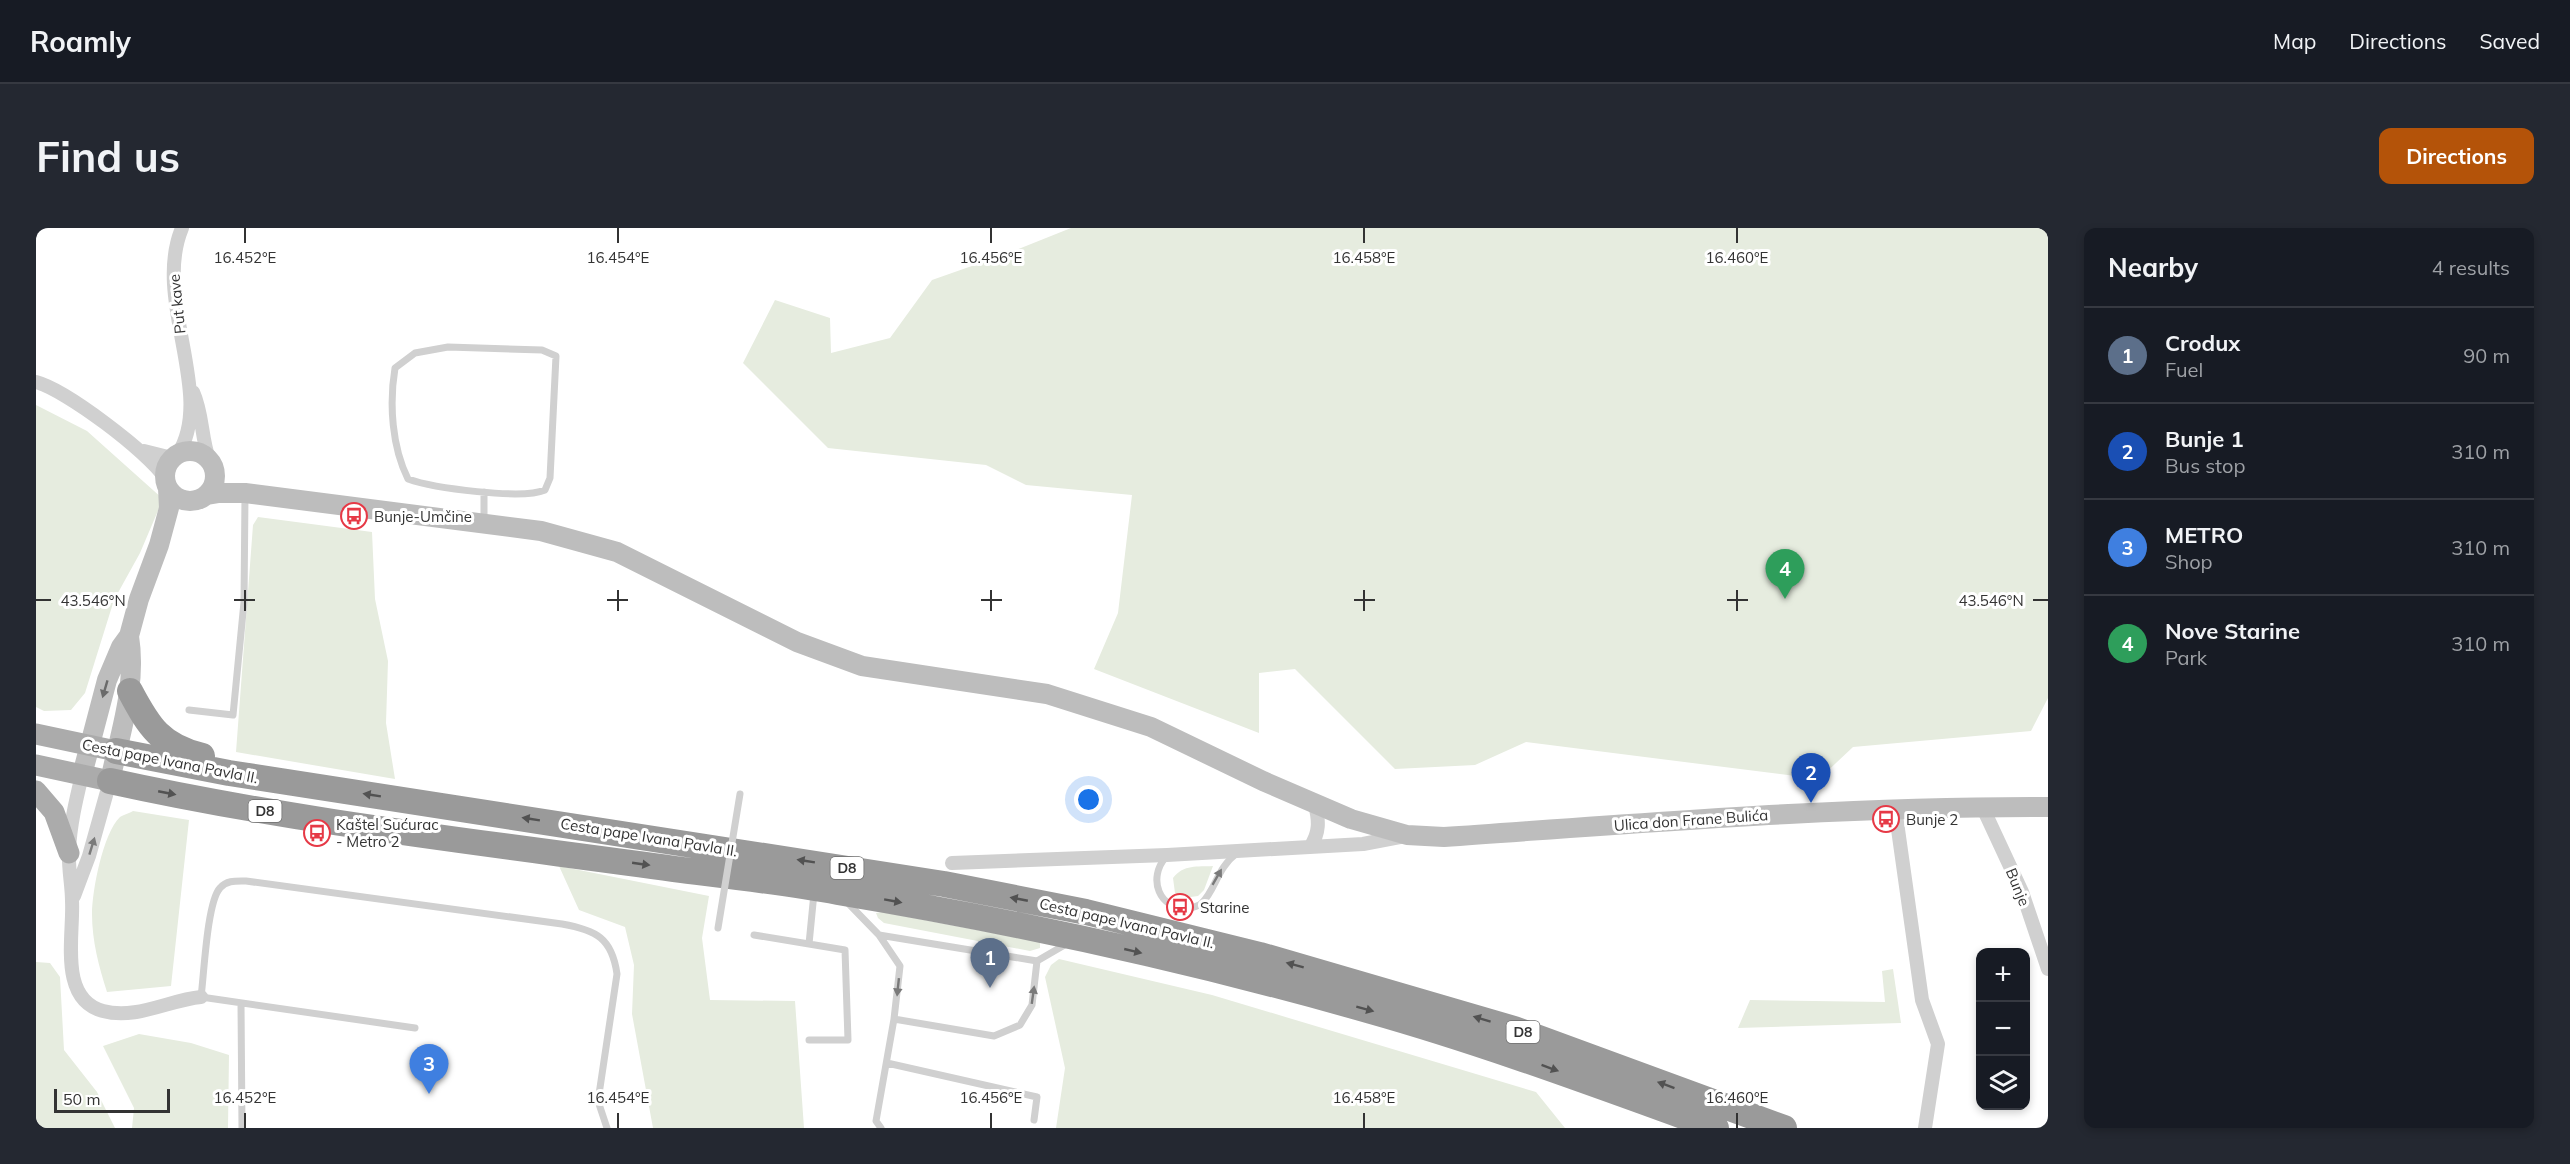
<!DOCTYPE html>
<html lang="en">
<head>
<meta charset="utf-8">
<style>
	:root { --surface:#171b24; --page:#242831; --text:#f1f3f6; --muted:#9ea1a6; --line:#363941; --accent:#b45309 }
	body { margin:0; font-family:Mulish,sans-serif; background:var(--page); color:var(--text) }
	.controls { position:absolute; right:18px; bottom:18px; display:grid; overflow:hidden; border-radius:12px; box-shadow:0 3px 9px #0003 }
	.controls button { width:54px; height:54px; display:grid; place-items:center; padding:0; border:0; border-bottom:2px solid var(--line); background:var(--surface); color:var(--text); font:30px sans-serif }
	.scale { position:absolute; left:18px; bottom:15px; width:116px; box-sizing:border-box; padding-left:6px; border:3px solid #333; border-top:0; font-size:16px; line-height:21px; white-space:nowrap; color:#333; -webkit-text-stroke:4px #fff; paint-order:stroke }
	.you { position:absolute; left:1053px; top:572px; width:21px; height:21px; margin:-15px; border:4px solid #fff; border-radius:50%; background:#1a73e8; box-shadow:0 0 0 9px #1a73e833 }
	.badge { display:grid; place-items:center; width:39px; height:39px; border-radius:50%; background:var(--accent); color:#fff; font-size:20px; font-weight:700 }
	.pin { position:absolute; translate:-50% -50px; filter:drop-shadow(0 2px 3px #0008) }
	.pin::after { content:''; position:absolute; top:32px; width:21px; height:18px; background:inherit; clip-path:polygon(0 0,100% 0,50% 100%) }
	.list { margin:0; padding:0; list-style:none }
	h2 { display:flex; justify-content:space-between; align-items:center; height:78px; margin:0; padding:0 24px; font-size:26px }
	h2 small { font-size:20px; font-weight:400; color:var(--muted) }
	.list li { display:grid; grid-template-columns:39px 1fr auto; gap:18px; align-items:center; box-sizing:border-box; height:96px; padding:0 24px; border-top:2px solid var(--line) }
	.list b { display:block; font-size:22px; white-space:nowrap }
	.list p { margin:0; font-size:20px; white-space:nowrap; color:var(--muted) }
	.list em { font-size:20px; font-style:normal; color:var(--muted) }
	.icon { flex:none; width:33px; height:33px; fill:none; stroke:currentColor; stroke-width:2; stroke-linecap:round; stroke-linejoin:round }
	.map { position:relative; flex:none; width:2012px; height:900px; overflow:hidden; border-radius:12px }
	header { display:flex; align-items:center; gap:36px; box-sizing:border-box; height:84px; padding:0 30px; background:var(--surface); border-bottom:2px solid var(--line) }
	header strong { font-size:28px }
	nav { display:flex; gap:33px; margin-inline-start:auto; font-size:21px }
	.intro { display:flex; align-items:center; justify-content:space-between; box-sizing:border-box; height:144px; padding:0 36px }
	h1 { margin:0; font-size:42px }
	.button { padding:15px 27px; border-radius:12px; background:var(--accent); color:#fff; font-size:21px; font-weight:700 }
	main { display:flex; gap:36px; padding:0 36px }
	aside { flex:1; background:var(--surface); border-radius:12px; box-shadow:0 3px 9px #0003 }
	.map>svg:first-child { display:block }
</style>
</head>
<body>
<header>
<strong>Roamly</strong>
<nav><a>Map</a><a>Directions</a><a>Saved</a></nav>
</header>
<div class="intro"><h1>Find us</h1><a class="button">Directions</a></div>
<main>
<div class="map">
<svg width="2012" height="900" viewBox="0 0 2012 900">
	<rect width="100%" height="100%" fill="#fff"/>
	<path fill="#e6ecdf" d="M 1035,0 L 2012,0 L 2012,470 L 1995,503 L 1817,519 L 1783,551 L 1490,514 L 1439,537 L 1359,541 L 1259,441 L 1223,445 L 1223,505 L 1058,441 L 1082,385 L 1096,267 L 990,257 L 950,237 L 792,220 L 707,135 L 739,72 L 794,90 L 795,125 L 854,110 L 896,52 L 970,26 Z
		M 0,177 L 51,203 L 127,271 L 104,325 L 78,372 L 49,465 L 35,482 L 8,483 L 0,479 Z
		M 222,289 L 336,304 L 339,371 L 352,433 L 350,495 L 359,551 L 200,524 L 217,297 Z
		M 97,583 L 153,592 L 135,758 L 71,764 C 63,739 56,713 56,686 C 56,663 67,605 84,589 C 87,587 94,585 97,583 Z
		M 523,638 L 673,668 L 666,710 L 674,772 L 759,773 L 768,900 L 617,900 L 596,786 L 598,737 L 589,699 L 543,682 Z
		M 1177,638 L 1168,662 L 1162,668 L 1147,670 L 1139,665 L 1137,650 C 1148,636 1161,639 1177,638 Z
		M 846,684 L 1004,714 L 1004,720 L 994,723 L 848,695 L 842,690 L 840,685 Z
		M 1023,731 L 1176,767 L 1500,864 L 1529,900 L 1020,900 L 1029,840 L 1009,749 L 1015,737 Z
		M 0,734 L 14,735 L 24,749 L 28,822 L 61,864 L 79,900 L 0,900 Z
		M 1857,741 L 1865,795 L 1702,800 L 1714,772 L 1849,774 L 1846,743 Z
		M 103,806 L 155,815 L 193,827 L 192,900 L 96,900 L 98,880 L 67,818 Z"/>
	<g fill="none" stroke-linecap="round" stroke-linejoin="round">
		<path stroke="#d0d0d0" stroke-width="7" d="M 412,119 L 506,122 L 520,128 L 514,250 L 509,262 C 486,272 397,260 372,251 C 356,219 353,176 359,140 L 379,125 Z
			M 448,295 L 448,264
			M 153,482 L 197,487 L 208,374 L 209,267
			M 1130,629 C 1111,650 1123,683 1153,680 C 1157,680 1164,677 1166,675 C 1180,661 1181,640 1201,625
			M 810,673 L 843,707 L 1001,733 L 1032,715
			M 718,707 L 773,716 L 778,665
			M 843,707 L 864,738 L 858,791 L 958,808 L 984,797 L 996,777 L 1001,733
			M 773,716 L 809,722 L 812,812 L 773,812
			M 205,775 L 206,900
			M 379,800 L 165,769 C 168,747 171,674 184,660 C 191,652 200,653 210,653 L 526,696 C 560,702 576,710 581,746 L 562,873 L 571,900
			M 851,835 L 1001,869 L 998,892
			M 845,900 L 840,893 L 858,791"/>
		<path stroke="#d0d0d0" stroke-width="14" d="M 0,154 C 30,162 112,224 129,250
			M 157,164 C 167,186 165,209 173,231
			M 108,223 L 136,230
			M 142,226 C 180,166 116,72 146,0
			M 46,547 C 40,572 34,597 33,623 C 32,640 36,657 36,673 C 38,707 22,771 67,783 C 100,792 133,772 165,769
			M 1946,578 L 1986,664 L 2012,741
			M 1859,580 L 1886,772 L 1902,816 L 1889,900
			M 1274,619 C 1284,605 1283,592 1279,577
			M 916,635 L 1131,627 L 1327,616 L 1369,608
			M 38,668 L 53,628 L 74,553"/>
		<path stroke="#bdbdbd" stroke-width="20" d="M129 248a25 25 0 1 1 50 0a25 25 0 1 1-50 0Z
			M 171,267 L 183,265 L 209,265 L 505,303 L 581,324 L 761,414 L 826,438 L 1011,466 L 1115,499 L 1227,553 L 1315,591 L 1371,607 L 1408,609 C 1609,595 1810,578 2012,579
			M 46,547 L 71,452 L 85,419 L 93,408 L 103,371 L 123,317 L 133,280 L 132,260
			M 74,553 C 84,505 101,458 93,408"/>
		<path stroke="#ababab" stroke-width="21" d="M 0,506 L 80,523
			M 0,537 L 74,553
			M 0,563 L 18,584 L 33,625"/>
		<path stroke="#9a9a9a" stroke-width="26" d="M 94,463 C 113,499 125,518 166,528
			M 80,523 L 193,545 L 908,656 L 1050,684 L 1224,727 L 1478,801 L 1748,900
			M 74,553 C 260,594 450,615 638,641 C 693,648 748,654 802,664 C 982,694 1160,733 1335,783 C 1452,816 1566,859 1680,900"/>
		<path stroke="#d0d0d0" stroke-width="7" d="M 682,700 L 704,566"/>
	</g>
	<defs><path id="oneway-solid" d="M-6-.8H1V-3.2L6.5 0L1 3.2V.8H-6Z" transform="scale(1.5)"/></defs>
	<use fill="#6a6a6a" href="#oneway-solid" transform="translate(69 461) rotate(106)"/>
	<g fill="#525252">
		<use href="#oneway-solid" transform="translate(131 565) rotate(11)"/>
		<use href="#oneway-solid" transform="translate(336 567) rotate(-171)"/>
		<use href="#oneway-solid" transform="translate(495 591) rotate(-171)"/>
		<use href="#oneway-solid" transform="translate(770 633) rotate(-171)"/>
		<use href="#oneway-solid" transform="translate(605 636) rotate(8)"/>
		<use href="#oneway-solid" transform="translate(983 671) rotate(-169)"/>
		<use href="#oneway-solid" transform="translate(857 673) rotate(10)"/>
		<use href="#oneway-solid" transform="translate(1097 723) rotate(13)"/>
		<use href="#oneway-solid" transform="translate(1259 737) rotate(-165)"/>
		<use href="#oneway-solid" transform="translate(1329 781) rotate(15)"/>
		<use href="#oneway-solid" transform="translate(1446 791) rotate(-163)"/>
		<use href="#oneway-solid" transform="translate(1514 840) rotate(20)"/>
		<use href="#oneway-solid" transform="translate(1630 857) rotate(-160)"/>
	</g>
	<g fill="#7a7a7a">
		<use href="#oneway-solid" transform="translate(56 618) rotate(-73)"/>
		<use href="#oneway-solid" transform="translate(1181 649) rotate(-60)"/>
		<use href="#oneway-solid" transform="translate(862 759) rotate(96)"/>
		<use href="#oneway-solid" transform="translate(997 767) rotate(-82)"/>
	</g>
	<path fill="none" stroke="#333" stroke-width="2" d="M 209,0 L 209,15M 582,0 L 582,15M 955,0 L 955,15M 1328,0 L 1328,15M 1701,0 L 1701,15M 209,362 L 209,383M 582,362 L 582,383M 955,362 L 955,383M 1328,362 L 1328,383M 1701,362 L 1701,383M 0,372 L 15,372M 198,372 L 219,372M 571,372 L 592,372M 945,372 L 966,372M 1318,372 L 1339,372M 1691,372 L 1712,372M 1997,372 L 2012,372M 209,885 L 209,900M 582,885 L 582,900M 955,885 L 955,900M 1328,885 L 1328,900M 1701,885 L 1701,900"/>
	<defs>
		<symbol id="bus-ring" viewBox="-11 -11 22 22"><circle r="9.5" fill="#fff" stroke="#e63946" stroke-width="1.5"/><path d="M-5-6H5V4H4V6H2V4H-2V6H-4V4H-5ZM-3.5-4V0h7V-4ZM-3.5 1.2v1.5H-2V1.2ZM2 1.2v1.5H3.5V1.2Z" fill="#e63946"/></symbol>
	</defs>
	<g fill-rule="evenodd">
		<use href="#bus-ring" x="303" y="273" width="30" height="30"/>
		<use href="#bus-ring" x="1835" y="576" width="30" height="30"/>
		<use href="#bus-ring" x="266" y="590" width="30" height="30"/>
		<use href="#bus-ring" x="1129" y="664" width="30" height="30"/>
	</g>
	<g text-anchor="middle" dominant-baseline="central" stroke-width="6" stroke-linejoin="round" paint-order="stroke">
		<g fill="#fff" stroke="#707070" stroke-width="1.5">
			<rect x="212.5" y="572" width="33" height="22" rx="4.5"/>
			<rect x="794.5" y="629" width="33" height="22" rx="4.5"/>
			<rect x="1470.5" y="793" width="33" height="22" rx="4.5"/>
		</g>
		<g font-size="14" font-weight="bold" fill="#333">
			<text x="229" y="583">D8</text>
			<text x="811" y="640">D8</text>
			<text x="1487" y="804">D8</text>
		</g>
		<g font-size="15" fill="#333" stroke="#fff">
			<text transform="translate(141 76) rotate(-96)">Put kave</text>
			<text transform="translate(134 533) rotate(11)">Cesta pape Ivana Pavla II.</text>
			<text transform="translate(1655 592) rotate(-4)">Ulica don Frane Bulića</text>
			<text transform="translate(613 609) rotate(9)">Cesta pape Ivana Pavla II.</text>
			<text transform="translate(1982 659) rotate(68)">Bunje</text>
			<text transform="translate(1091 695) rotate(13)">Cesta pape Ivana Pavla II.</text>
		</g>
		<g font-size="15" fill="#333" stroke="#fff" text-anchor="start">
			<text x="338" y="288">Bunje-Umčine</text>
			<text x="1870" y="591">Bunje 2</text>
			<text x="300" y="596">Kaštel Sućurac<tspan x="300" dy="17">- Metro 2</tspan></text>
			<text x="1164" y="679">Starine</text>
		</g>
	</g>
	<g font-size="15" text-anchor="middle" fill="#333" stroke="#fff" stroke-width="6" stroke-linejoin="round" paint-order="stroke">
		<text x="209" y="35">16.452°E</text>
		<text x="582" y="35">16.454°E</text>
		<text x="955" y="35">16.456°E</text>
		<text x="1328" y="35">16.458°E</text>
		<text x="1701" y="35">16.460°E</text>
		<text x="57" y="378">43.546°N</text>
		<text x="1955" y="378">43.546°N</text>
		<text x="209" y="875">16.452°E</text>
		<text x="582" y="875">16.454°E</text>
		<text x="955" y="875">16.456°E</text>
		<text x="1328" y="875">16.458°E</text>
		<text x="1701" y="875">16.460°E</text>
	</g>
</svg>
<div class="controls">
<button>+</button>
<button>−</button>
<button><svg class="icon" aria-label="layers" viewBox="0 0 24 24"><path d="M12 4l9 5-9 5-9-5zM3 14l9 5 9-5"/></svg></button>
</div>
<div class="scale">50 m</div>
<div class="you"></div>
<div class="pin badge" style="left:954px;top:760px;background:#5c6f8a">1</div>
<div class="pin badge" style="left:1775px;top:575px;background:#1a4fb4">2</div>
<div class="pin badge" style="left:393px;top:866px;background:#3f7fe0">3</div>
<div class="pin badge" style="left:1749px;top:371px;background:#2e9e5b">4</div>
</div>
<aside>
<h2>Nearby<small>4 results</small></h2>
<ul class="list">
<li><span class="badge" style="background:#5c6f8a">1</span><div><b>Crodux</b><p>Fuel</p></div><em>90 m</em></li>
<li><span class="badge" style="background:#1a4fb4">2</span><div><b>Bunje 1</b><p>Bus stop</p></div><em>310 m</em></li>
<li><span class="badge" style="background:#3f7fe0">3</span><div><b>METRO</b><p>Shop</p></div><em>310 m</em></li>
<li><span class="badge" style="background:#2e9e5b">4</span><div><b>Nove Starine</b><p>Park</p></div><em>310 m</em></li>
</ul>
</aside>
</main>
</body>
</html>
